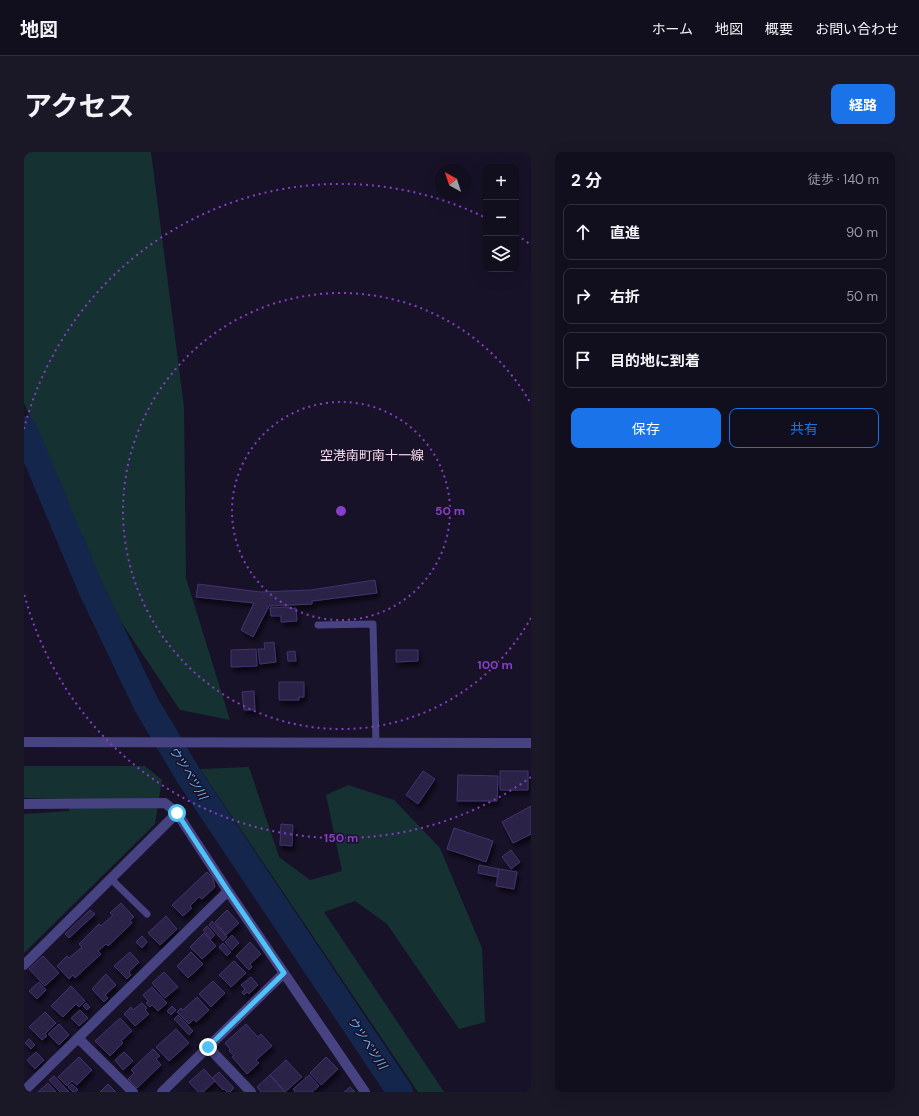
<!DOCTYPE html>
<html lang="ja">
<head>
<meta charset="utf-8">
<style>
	:root { --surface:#110e1e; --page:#1a1727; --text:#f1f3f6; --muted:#9c9ca4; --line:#302e3c; --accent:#1a73e8 }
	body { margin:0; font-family:"DM Sans","Noto Sans JP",sans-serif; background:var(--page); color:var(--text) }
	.controls { position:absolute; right:12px; top:12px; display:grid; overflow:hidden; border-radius:8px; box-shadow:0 4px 16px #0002 }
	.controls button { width:36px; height:36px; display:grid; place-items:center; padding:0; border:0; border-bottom:1px solid var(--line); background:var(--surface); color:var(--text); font:20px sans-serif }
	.compass { position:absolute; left:411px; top:12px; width:36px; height:36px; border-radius:50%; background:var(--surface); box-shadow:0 4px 16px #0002; rotate:321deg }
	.stop { position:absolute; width:12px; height:12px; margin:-9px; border:3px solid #4fc3f7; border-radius:50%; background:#fff }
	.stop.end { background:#4fc3f7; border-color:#fff; box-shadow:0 1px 4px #0008 }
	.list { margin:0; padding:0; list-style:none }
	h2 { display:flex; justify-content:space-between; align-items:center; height:52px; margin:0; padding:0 16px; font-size:17px }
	h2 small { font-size:13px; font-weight:400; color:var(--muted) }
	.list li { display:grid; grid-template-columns:26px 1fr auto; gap:12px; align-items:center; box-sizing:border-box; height:56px; margin:0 8px 8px; padding:0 8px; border:1px solid var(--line); border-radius:8px }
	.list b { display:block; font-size:15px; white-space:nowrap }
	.list em { font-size:13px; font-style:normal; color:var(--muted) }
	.actions { display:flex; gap:8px; padding:12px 16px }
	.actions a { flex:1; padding:9px 0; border:1px solid var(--accent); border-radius:8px; text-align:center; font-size:14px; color:var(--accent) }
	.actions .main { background:var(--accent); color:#fff }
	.icon { flex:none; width:22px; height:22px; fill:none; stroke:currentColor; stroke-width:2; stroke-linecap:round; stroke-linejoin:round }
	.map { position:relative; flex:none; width:507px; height:940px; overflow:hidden; border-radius:8px }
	header { display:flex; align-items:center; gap:24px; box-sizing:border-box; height:56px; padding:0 20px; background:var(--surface); border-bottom:1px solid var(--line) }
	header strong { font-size:19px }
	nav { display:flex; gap:22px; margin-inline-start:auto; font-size:14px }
	.intro { display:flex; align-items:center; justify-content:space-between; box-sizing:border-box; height:96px; padding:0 24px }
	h1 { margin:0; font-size:28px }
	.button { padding:10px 18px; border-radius:8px; background:var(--accent); color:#fff; font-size:14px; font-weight:700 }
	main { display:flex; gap:24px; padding:0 24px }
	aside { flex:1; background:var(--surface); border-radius:8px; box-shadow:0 4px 16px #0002 }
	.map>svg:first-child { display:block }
</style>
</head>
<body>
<header>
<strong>地図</strong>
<nav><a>ホーム</a><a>地図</a><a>概要</a><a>お問い合わせ</a></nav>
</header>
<div class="intro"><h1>アクセス</h1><a class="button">経路</a></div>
<main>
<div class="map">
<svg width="507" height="940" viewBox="0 0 507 940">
	<defs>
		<filter id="shadow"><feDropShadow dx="2.5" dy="4.5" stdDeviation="2" flood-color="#0009"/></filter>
	</defs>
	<rect width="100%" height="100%" fill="#171228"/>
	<path fill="#163131" d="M 0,0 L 127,0 L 160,255 L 162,426 L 206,568 L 156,558 L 81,446 L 0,251 Z
		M 0,614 L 121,614 L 138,628 L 131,672 L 0,801 L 0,662 L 45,659 L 47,647 L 0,646 Z
		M 225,615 L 255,705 L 286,728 L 318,719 L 302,643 L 324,633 L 370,648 L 416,696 L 458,796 L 461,870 L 435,877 L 363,772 L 331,749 L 300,760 L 420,940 L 394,940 L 176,617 Z"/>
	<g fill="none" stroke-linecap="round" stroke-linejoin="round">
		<path stroke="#14264b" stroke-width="26" d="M 0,277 L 67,437 L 122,552 L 166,626 L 376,940"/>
	</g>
	<path fill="#2a2047" stroke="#433471" filter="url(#shadow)" d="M 351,428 L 353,441 L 288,449 L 288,452 L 245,454 L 229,485 L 217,478 L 230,451 L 172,445 L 174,432 L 236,440 L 287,438 Z
		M 265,455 L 266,457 L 272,456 L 273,469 L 257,470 L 257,464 L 247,464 L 246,456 Z
		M 250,490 L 252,510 L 236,512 L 234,497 L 241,497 L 240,491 Z
		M 232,497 L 233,514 L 207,515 L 207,498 Z
		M 372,498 L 394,498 L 394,509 L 372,510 Z
		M 271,499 L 272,509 L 264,509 L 263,500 Z
		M 255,530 L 280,530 L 280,545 L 275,545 L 275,548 L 255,548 Z
		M 230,539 L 231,558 L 220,558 L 218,540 Z
		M 399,619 L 411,627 L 394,652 L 382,643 Z
		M 476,619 L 504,619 L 504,638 L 476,638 Z
		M 434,623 L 474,624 L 473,649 L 433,649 Z
		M 507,654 L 507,682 L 489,691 L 478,670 Z
		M 257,672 L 269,673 L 268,694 L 256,693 Z
		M 430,676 L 469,689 L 462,710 L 423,697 Z
		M 487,698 L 496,710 L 487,717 L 478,705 Z
		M 455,713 L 475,717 L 474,725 L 454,721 Z
		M 475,717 L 493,720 L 490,737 L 472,734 Z
		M 183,720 L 189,726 L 191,735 L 178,747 L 175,745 L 166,754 L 168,756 L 159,764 L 148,753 Z
		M 97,751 L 110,765 L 106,768 L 108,771 L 84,794 L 82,792 L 74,799 L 77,802 L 51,826 L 49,823 L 45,827 L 33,814 L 43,804 L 45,806 L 58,795 L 55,792 L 75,772 L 77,774 L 89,763 L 86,761 Z
		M 66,758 L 71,762 L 45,786 L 41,782 Z
		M 203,758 L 215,771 L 202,783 L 191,770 Z
		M 142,764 L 153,777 L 136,793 L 124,781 Z
		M 188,769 L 203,785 L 199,789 L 185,773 Z
		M 183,774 L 191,783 L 187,787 L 179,778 Z
		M 180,781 L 192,794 L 178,807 L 166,795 Z
		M 208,783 L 215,791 L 208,798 L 201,790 Z
		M 118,784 L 123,790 L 118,796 L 112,790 Z
		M 226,790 L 237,802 L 226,812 L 228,815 L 225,818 L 212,804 Z
		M 199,791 L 207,800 L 203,804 L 195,795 Z
		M 106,800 L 115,810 L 105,820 L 107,823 L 103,827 L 90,814 Z
		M 167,800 L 179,812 L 164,826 L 153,814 Z
		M 19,804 L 35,821 L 21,834 L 5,817 Z
		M 210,809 L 222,821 L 207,835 L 195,823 Z
		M 140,820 L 154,835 L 141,846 L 128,831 Z
		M 82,822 L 92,833 L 81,843 L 84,846 L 80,850 L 68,837 Z
		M 227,825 L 234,833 L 225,842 L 223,840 L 220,843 L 218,840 L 221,837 L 217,833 Z
		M 189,829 L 201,841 L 187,855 L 175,842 Z
		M 15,830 L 22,838 L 13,847 L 5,839 Z
		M 47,834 L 61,849 L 55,855 L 52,852 L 39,865 L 27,854 Z
		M 128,835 L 143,851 L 134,859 L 128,853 L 126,855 L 122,851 L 124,849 L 119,843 Z
		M 173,845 L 185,858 L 172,870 L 170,867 L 165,872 L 153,860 L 157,856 L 159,858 Z
		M 62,851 L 66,855 L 63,858 L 59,854 Z
		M 118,851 L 123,856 L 121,858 L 125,862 L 111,874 L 100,862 L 107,855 L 109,858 Z
		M 148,854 L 152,858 L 147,863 L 143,859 Z
		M 56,858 L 64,866 L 55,874 L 47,866 Z
		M 21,860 L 32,871 L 21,882 L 23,884 L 18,888 L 5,875 Z
		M 154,863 L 169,879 L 165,883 L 150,867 Z
		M 96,866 L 108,879 L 97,889 L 99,891 L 86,904 L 71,889 Z
		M 35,872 L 45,883 L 35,893 L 24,882 Z
		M 222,872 L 234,885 L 237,882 L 248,894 L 232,908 L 235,911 L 223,922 L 208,905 L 210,904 L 205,899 L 206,897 L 201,891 Z
		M 152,877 L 165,891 L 145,909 L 132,895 Z
		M 5,887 L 11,893 L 7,897 L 1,891 Z
		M 129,897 L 136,904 L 132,907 L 137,913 L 113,936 L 104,927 L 110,921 L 107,918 Z
		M 12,900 L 20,908 L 11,917 L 3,908 Z
		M 100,900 L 109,909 L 99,918 L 91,908 Z
		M 55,905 L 68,918 L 53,933 L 48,929 L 43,934 L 34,925 Z
		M 302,905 L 314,917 L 297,933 L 286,921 Z
		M 262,908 L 278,925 L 261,940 L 246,923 Z
		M 180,917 L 191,929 L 179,940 L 174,940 L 165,930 Z
		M 195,920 L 210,936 L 206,940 L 203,940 L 200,937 L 199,938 L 188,926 Z
		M 246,923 L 261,940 L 237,940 L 233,935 Z
		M 285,923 L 295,934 L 288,940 L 271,940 L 269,937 Z
		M 30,924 L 45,940 L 36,940 L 25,928 Z
		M 24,931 L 32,940 L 14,940 Z
		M 48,932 L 54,938 L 51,940 L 49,940 L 44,935 Z
		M 84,932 L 92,940 L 76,940 Z
		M 326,935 L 331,940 L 320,940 Z"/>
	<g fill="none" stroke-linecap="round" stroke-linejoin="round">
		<path stroke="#474282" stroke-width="7" d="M 294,473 L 349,472 L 352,590
			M 87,727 L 123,762"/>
		<path stroke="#474282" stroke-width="10" d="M 0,590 L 507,591
			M 0,652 L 141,651 L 153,661 L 204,739 L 341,940
			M 0,813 L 153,661
			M 55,887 L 109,940
			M 184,895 L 227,940
			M 0,939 L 204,739
			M 138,940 L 260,821"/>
	</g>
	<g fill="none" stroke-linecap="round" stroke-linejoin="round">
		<path stroke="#4fc3f7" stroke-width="5" d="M 153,661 L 204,739 L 260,821 L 184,895"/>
	</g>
	<g fill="none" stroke="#853ec5" stroke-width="2" stroke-dasharray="2 4">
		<circle cx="317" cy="359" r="109"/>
		<path d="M507 466A218 218 0 1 1 507 252"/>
		<path d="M507 625A327 327 0 0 1 0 441M0 277A327 327 0 0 1 460 65M493 83A327 327 0 0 1 507 93"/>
	</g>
	<g text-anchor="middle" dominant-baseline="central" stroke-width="3" stroke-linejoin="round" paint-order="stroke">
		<g font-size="12" font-style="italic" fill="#73b2f3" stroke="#171228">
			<text transform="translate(164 621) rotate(58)">ウツベツ川</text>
			<text transform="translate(343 891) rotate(56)">ウツベツ川</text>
		</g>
		<g font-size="13" fill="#fcdef0" stroke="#171228">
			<text x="348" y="303">空港南町南十一線</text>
		</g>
	</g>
	<circle cx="317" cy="359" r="6" fill="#853ec5" stroke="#171228" stroke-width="2"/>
	<g font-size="12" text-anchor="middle" font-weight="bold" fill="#853ec5" stroke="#171228" stroke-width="3" stroke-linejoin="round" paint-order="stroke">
		<text x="426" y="363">50 m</text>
		<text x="471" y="517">100 m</text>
		<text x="317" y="690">150 m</text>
	</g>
</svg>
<div class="controls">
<button>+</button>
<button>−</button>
<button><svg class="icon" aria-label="layers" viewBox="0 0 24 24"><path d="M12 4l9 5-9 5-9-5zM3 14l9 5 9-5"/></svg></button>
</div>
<svg class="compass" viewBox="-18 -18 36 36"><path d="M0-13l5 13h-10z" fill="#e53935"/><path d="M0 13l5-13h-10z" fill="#9c9ca4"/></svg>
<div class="stop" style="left:153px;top:661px"></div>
<div class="stop end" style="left:184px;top:895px"></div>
</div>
<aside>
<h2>2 分<small>徒歩 · 140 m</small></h2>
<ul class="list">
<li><svg class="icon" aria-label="ahead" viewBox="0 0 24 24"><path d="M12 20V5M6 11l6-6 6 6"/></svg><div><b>直進</b></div><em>90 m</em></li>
<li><svg class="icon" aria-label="right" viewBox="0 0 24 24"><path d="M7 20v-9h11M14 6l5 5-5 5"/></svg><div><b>右折</b></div><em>50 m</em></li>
<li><svg class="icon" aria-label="arrive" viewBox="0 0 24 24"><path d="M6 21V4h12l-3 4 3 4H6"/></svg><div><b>目的地に到着</b></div></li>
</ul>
<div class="actions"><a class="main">保存</a><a>共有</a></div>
</aside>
</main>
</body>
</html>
